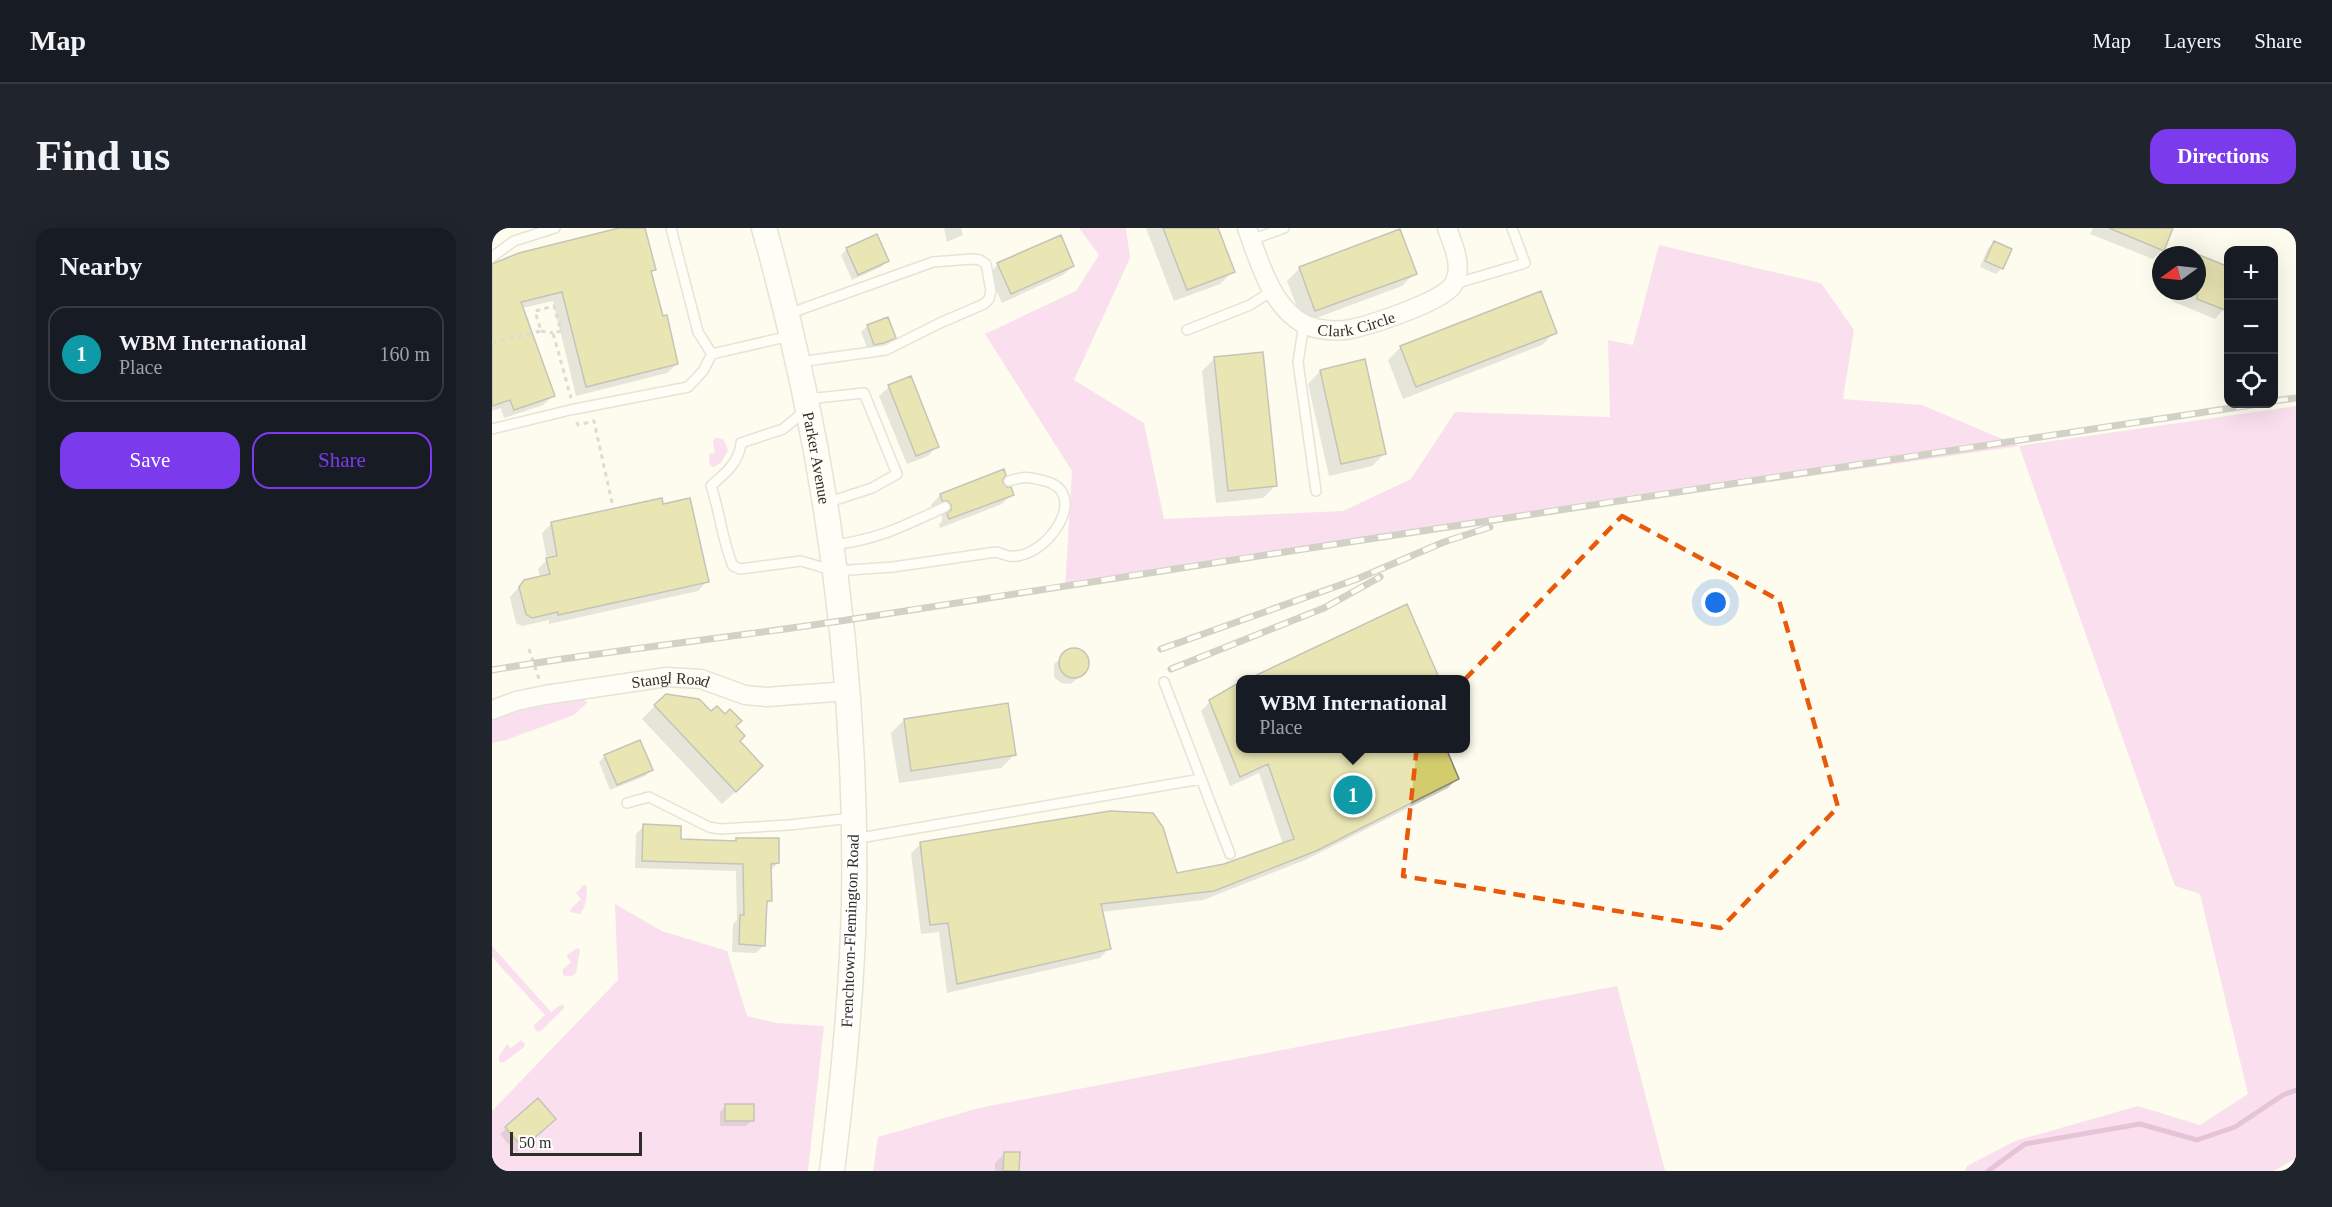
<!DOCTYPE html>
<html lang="en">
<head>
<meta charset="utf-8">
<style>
	:root { --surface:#171b24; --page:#20242c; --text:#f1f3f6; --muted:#9ea1a6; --line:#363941; --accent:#7c3aed }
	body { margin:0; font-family:Georgia,serif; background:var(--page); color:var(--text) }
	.controls { position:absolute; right:18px; top:18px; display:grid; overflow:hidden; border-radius:12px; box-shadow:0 6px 24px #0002 }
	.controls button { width:54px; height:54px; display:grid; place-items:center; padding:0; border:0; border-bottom:2px solid var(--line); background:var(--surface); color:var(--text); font:30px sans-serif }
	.compass { position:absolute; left:1660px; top:18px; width:54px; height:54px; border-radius:50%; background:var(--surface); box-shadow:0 6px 24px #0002; rotate:255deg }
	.scale { position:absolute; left:18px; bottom:15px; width:132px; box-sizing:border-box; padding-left:6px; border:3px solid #2f2e29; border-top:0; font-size:16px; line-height:21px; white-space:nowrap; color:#2f2e29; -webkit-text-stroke:4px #fff; paint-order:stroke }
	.you { position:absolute; left:1224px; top:375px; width:21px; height:21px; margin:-15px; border:4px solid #fff; border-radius:50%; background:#1a73e8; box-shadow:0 0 0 9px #1a73e833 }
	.badge { display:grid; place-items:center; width:39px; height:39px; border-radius:50%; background:var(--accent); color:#fff; font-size:20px; font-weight:700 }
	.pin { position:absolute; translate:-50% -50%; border:3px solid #fff; box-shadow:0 2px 6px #0006 }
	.popup { position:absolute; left:744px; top:447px; width:234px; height:78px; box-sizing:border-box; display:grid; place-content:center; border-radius:12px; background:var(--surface); filter:drop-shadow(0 2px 4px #0005); font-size:20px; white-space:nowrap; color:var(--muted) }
	.popup b { font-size:22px; color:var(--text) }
	.popup::after { content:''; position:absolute; left:50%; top:100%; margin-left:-12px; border:12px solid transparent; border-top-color:var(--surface) }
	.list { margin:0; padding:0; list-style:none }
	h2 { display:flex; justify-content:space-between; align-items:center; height:78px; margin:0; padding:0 24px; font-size:26px }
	h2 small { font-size:20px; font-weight:400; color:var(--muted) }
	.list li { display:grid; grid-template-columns:39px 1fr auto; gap:18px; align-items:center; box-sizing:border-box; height:96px; margin:0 12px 12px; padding:0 12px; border:2px solid var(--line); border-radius:18px }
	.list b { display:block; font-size:22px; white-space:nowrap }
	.list p { margin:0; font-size:20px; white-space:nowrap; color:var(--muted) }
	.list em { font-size:20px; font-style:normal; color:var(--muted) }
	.actions { display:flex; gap:12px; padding:18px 24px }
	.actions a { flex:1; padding:14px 0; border:2px solid var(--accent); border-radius:18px; text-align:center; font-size:21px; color:var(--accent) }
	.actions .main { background:var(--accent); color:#fff }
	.icon { flex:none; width:33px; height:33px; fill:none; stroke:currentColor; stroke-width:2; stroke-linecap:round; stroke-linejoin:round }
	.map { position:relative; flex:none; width:1804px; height:943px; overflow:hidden; border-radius:18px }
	header { display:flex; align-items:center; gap:36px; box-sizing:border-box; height:84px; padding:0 30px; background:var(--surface); border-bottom:2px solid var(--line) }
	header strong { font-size:28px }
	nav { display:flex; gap:33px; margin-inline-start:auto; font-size:21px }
	.intro { display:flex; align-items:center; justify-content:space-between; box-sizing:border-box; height:144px; padding:0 36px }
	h1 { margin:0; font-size:42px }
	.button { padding:15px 27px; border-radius:18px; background:var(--accent); color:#fff; font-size:21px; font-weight:700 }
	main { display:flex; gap:36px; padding:0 36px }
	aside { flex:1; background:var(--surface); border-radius:18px; box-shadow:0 6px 24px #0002 }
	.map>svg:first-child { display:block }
</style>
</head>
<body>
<header>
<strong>Map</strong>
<nav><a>Map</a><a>Layers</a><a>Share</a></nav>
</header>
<div class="intro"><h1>Find us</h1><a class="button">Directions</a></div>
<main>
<aside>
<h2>Nearby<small></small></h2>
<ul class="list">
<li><span class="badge" style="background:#0f9aa8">1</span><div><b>WBM International</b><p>Place</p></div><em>160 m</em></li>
</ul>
<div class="actions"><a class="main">Save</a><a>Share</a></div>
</aside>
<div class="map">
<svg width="1804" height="943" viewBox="0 0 1804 943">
	<rect width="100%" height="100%" fill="#fdfcee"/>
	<path fill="#f5beee" d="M 587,0 L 634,0 L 638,30 L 582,152 L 652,195 L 672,291 L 851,283 L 919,251 L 963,184 L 1118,189 L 1116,112 L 1141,117 L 1167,17 L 1329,55 L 1362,102 L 1351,171 L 1430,177 L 1527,218 L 1804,178 L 1804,930 L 1782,943 L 1473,943 L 1475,938 L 1523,913 L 1646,878 L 1708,897 L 1756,866 L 1708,666 L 1683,658 L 1527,218 L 953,301 L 573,360 L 580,243 L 493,106 L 584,63 L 607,27 Z
		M 223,210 L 231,211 L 236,222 L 229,235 L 221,239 L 218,237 L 217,226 L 223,225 L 221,214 Z
		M 91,470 L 95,475 L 82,487 L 14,512 L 0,515 L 0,491 L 25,482 Z
		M 92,657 L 94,657 C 96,666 94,679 88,686 L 78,684 L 79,681 L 89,671 L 84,665 Z
		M 123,676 L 170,703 L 235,723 L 255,788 L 284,795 L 332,798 L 316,943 L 0,943 L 0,883 L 126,752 Z
		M 0,718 L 59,784 L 70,776 L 73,779 L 50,802 L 46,804 L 43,802 L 42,797 L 53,787 L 0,729 Z
		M 85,720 L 88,722 L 84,745 L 80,748 L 72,748 L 70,742 L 79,734 L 74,728 Z
		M 1125,758 L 1173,943 L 381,943 L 386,909 L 487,880 Z
		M 29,812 L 33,816 L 32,819 L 11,835 L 7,833 L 7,828 L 15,816 L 19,820 Z"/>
	<path fill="#0003" d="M 133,0 L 152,0 L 162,42 L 158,46 L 185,136 L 175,145 L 84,168 L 61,73 L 30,80 L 61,168 L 51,177 L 12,190 L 9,180 L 0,183 L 0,36 Z
		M 452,0 L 469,0 L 471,7 L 455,14 Z
		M 654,0 L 725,0 L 741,43 L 728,56 L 682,73 Z
		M 1601,0 L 1679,0 L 1670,22 L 1661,31 L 1598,6 Z
		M 1503,14 L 1510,40 L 1504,46 L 1488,39 L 1496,20 Z
		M 355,21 L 395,33 L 389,39 L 360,52 L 349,27 Z
		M 1705,28 L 1732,81 L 1723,91 L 1680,73 L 1684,63 L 1705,63 Z
		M 506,36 L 581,38 L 571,47 L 510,75 L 497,46 Z
		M 808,40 L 923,45 L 910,58 L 811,95 L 795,53 Z
		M 376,98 L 402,109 L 396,115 L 376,122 L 369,104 Z
		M 1063,104 L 1050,117 L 911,171 L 896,132 L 909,119 Z
		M 723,130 L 784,257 L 771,270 L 724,275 L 710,143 Z
		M 828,143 L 893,225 L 880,238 L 837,248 L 816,156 Z
		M 418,150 L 445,218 L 436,228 L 415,236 L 387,168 L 397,159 Z
		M 509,256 L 520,266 L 510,276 L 448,300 L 447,296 L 450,293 L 450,287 L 447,282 L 441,282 L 439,277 L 448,267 Z
		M 170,278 L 215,353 L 206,363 L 57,396 L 57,392 L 30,398 L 24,395 L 18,369 L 32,353 L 48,350 L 46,341 L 55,332 L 50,305 L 60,295 Z
		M 580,422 L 592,426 L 595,434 L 593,443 L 579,456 L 569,455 L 562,449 L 562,436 Z
		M 748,456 L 748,520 L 965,551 L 956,560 L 813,632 L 711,672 L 609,684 L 617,720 L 608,730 L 455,765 L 447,704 L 429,706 L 419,625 L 429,616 L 684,647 L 732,638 L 791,616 L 767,545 L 738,558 L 709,483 L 718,473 Z
		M 174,467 L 219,486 L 243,498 L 257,551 L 230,576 L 150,491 Z
		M 412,492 L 522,527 L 509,540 L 407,555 L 399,505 Z
		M 113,528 L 159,542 L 153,548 L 118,562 L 107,534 Z
		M 152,598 L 187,612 L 242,614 L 244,612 L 286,635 L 278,643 L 278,673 L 273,678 L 272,717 L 264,725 L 240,724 L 241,696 L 245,692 L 244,643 L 143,640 L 144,606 Z
		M 46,872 L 56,897 L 24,925 L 8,906 Z
		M 234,877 L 260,892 L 254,898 L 228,898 L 228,884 Z
		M 512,926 L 526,943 L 503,943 L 503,935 Z"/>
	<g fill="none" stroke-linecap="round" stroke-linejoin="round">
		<path stroke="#c882c0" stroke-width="5" d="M 1496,943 L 1533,916 L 1648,896 L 1705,912 L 1743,899 L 1791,867 L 1804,862"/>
	</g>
	<path fill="#d3cc6d" stroke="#838276" stroke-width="1.5" d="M 127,0 L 153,0 L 164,42 L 159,43 L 171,88 L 175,87 L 186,136 L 94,159 L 70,64 L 29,74 L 63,168 L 22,182 L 18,172 L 0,178 L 0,36 L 27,25 Z
		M 671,0 L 726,0 L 743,44 L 695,62 Z
		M 1617,0 L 1681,0 L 1672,23 Z
		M 908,1 L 925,46 L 823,83 L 807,39 Z
		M 385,6 L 397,33 L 366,47 L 354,20 Z
		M 569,7 L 582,38 L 519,66 L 505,35 Z
		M 1502,13 L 1520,21 L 1511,41 L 1493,33 Z
		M 1705,26 L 1737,39 L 1737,74 L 1733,82 L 1705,71 Z
		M 1049,63 L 1065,105 L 924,159 L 908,118 Z
		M 396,89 L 404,110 L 392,115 L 382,117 L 375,97 Z
		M 771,124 L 785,258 L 736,263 L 722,129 Z
		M 873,131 L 894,226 L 849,236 L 828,142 Z
		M 419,148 L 447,219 L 424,228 L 396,157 Z
		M 512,241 L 514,247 L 511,251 L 511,255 L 515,259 L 519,259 L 522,267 L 457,291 L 455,285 L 459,282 L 459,277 L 456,273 L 450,273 L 448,266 Z
		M 170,270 L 171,276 L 198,270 L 217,354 L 66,387 L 66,384 L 40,390 L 34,386 L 27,359 L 32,352 L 58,346 L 54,330 L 65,328 L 59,294 Z
		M 915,376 L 948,452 L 754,452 Z
		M567 435a15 15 0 1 1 30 0a15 15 0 1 1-30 0Z
		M 748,454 L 748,520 L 954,520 L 967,551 L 824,623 L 722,663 L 609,676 L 619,721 L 465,756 L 456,695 L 438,697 L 428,614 L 618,583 L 661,585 L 671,599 L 685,645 L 732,636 L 802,611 L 776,536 L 748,549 L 717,472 Z
		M 174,466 L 207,471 L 219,483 L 225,478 L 233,486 L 238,481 L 250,493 L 244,498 L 253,508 L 248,513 L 271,538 L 244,564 L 162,477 Z
		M 516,475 L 524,527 L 419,543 L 412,491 Z
		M 148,512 L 161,542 L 125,557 L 112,527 Z
		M 151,596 L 189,598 L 189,611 L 244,613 L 244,610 L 287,610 L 287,635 L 279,636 L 280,673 L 275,673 L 273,718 L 247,716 L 248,687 L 252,687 L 251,636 L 150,633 Z
		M 46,870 L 64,891 L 31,920 L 13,899 Z
		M 233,876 L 262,876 L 262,893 L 233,893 Z
		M 512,924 L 528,924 L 527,943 L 511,943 Z"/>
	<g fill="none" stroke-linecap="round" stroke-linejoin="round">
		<defs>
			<path id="service" d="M 179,0 L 206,104 L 220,126
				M 759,12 L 792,0
				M 0,29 L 22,13 L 63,0
				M 962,56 L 1033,35 L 1020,0
				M 296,86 L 441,34 L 480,31 L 488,32 L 494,36 L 499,63 L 497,71 L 492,76 L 448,95 L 394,122 L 307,134
				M 812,96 L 806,134 L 824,263
				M 695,102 L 758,77 L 780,63
				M 220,126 L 298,108
				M 315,171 L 372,165 L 405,246 L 380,260 L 334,275
				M 313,183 L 291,201 L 249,215 C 247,235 233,245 219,258 C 228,284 230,312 241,338 L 248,341 L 309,333 L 343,343 L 401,339 L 504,324 C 508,325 513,327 517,328 C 554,333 600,265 553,253 C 536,249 533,248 517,253
				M 0,201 L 78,182 L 196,159 L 211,143 L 220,126
				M 340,317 C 385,312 412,298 453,279
				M 672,454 L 738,626
				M 135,575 L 157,569 L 217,599 L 228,601 L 297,597 L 360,590
				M 362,611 L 709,551"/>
			<g id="minor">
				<path id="s1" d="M 755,0 C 767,33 779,78 812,96 C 824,102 840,103 853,102 C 874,99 950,74 961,57 C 972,39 961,17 955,0"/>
				<path id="s2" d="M 0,482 L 24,473 L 53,467 L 175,449 L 209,451 L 253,467 L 274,469 L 357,463"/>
			</g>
			<g id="secondary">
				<path id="s3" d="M 272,0 C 334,220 366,447 362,676 C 360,765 351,854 340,943"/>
			</g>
		</defs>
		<use href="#service" stroke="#c7c7ba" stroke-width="12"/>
		<use href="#minor" stroke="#c7c7ba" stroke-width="21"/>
		<use href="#secondary" stroke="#c7c7ba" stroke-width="27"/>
		<path stroke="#b7b6ab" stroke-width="3" stroke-dasharray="4.5 4.5" stroke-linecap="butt" d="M 49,103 L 61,105
			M 0,115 L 49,103 L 43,83 L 62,78 L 69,103 L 61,105 L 79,170
			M 85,194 L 86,197 L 102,193 L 121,279
			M 37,421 L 47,451"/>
		<use href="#service" stroke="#fff" stroke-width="9"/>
		<use href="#minor" stroke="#fff" stroke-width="18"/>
		<use href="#secondary" stroke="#fff" stroke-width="24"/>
		<defs>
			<path id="rail" d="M 1782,173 L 1804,170
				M 669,421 L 865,351 L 952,314 L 998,299
				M 679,441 L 832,380 L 888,349
				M 0,442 C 118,422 237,410 355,392 C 825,318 1296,247 1766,176"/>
		</defs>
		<use href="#rail" stroke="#9e9d93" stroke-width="7"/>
		<use href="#rail" stroke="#fff" stroke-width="4.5" stroke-dasharray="14" stroke-linecap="butt"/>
	</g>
	<path d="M0 0H1804V943H0ZM 1130,288 L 1287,372 L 1346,579 L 1229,700 L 911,648 L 927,499 Z" fill="#fdfcee" fill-opacity=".55" fill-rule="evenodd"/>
	<path fill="none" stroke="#e8590c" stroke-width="4.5" stroke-dasharray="12 8" stroke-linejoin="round" d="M 1130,288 L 1287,372 L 1346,579 L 1229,700 L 911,648 L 927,499 Z"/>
	<g text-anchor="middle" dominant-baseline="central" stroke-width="5" stroke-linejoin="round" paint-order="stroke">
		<g font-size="16" fill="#2f2e29" stroke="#fff">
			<text stroke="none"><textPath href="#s1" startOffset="168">Clark Circle</textPath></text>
			<text stroke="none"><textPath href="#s3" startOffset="236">Parker Avenue</textPath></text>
			<text stroke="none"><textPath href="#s2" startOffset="182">Stangl Road</textPath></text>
			<text transform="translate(358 703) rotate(-88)">Frenchtown-Flemington Road</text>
		</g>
	</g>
</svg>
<div class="controls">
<button>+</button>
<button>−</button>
<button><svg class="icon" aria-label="locate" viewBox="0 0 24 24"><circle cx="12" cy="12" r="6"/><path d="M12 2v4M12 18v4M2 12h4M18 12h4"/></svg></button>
</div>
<svg class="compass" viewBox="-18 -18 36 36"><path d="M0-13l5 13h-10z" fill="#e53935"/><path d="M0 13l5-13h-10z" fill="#9ea1a6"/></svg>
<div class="scale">50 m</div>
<div class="you"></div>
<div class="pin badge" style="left:861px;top:567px;background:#0f9aa8">1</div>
<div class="popup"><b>WBM International</b>Place</div>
</div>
</main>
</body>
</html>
